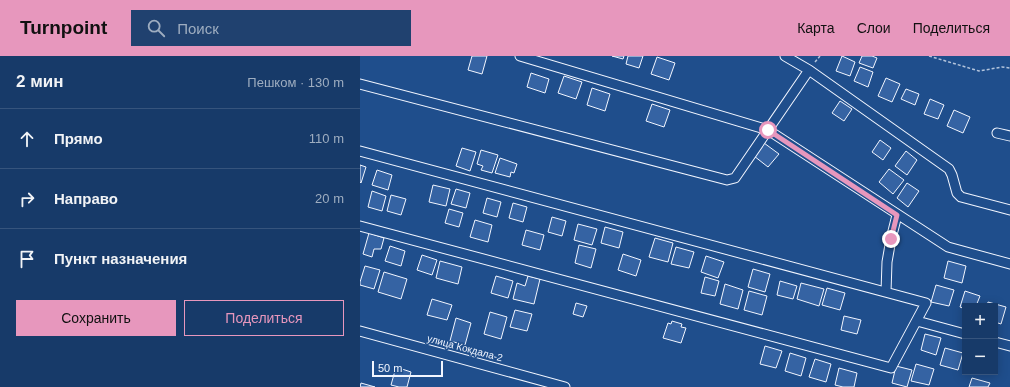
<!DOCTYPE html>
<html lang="ru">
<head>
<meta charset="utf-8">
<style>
	:root { --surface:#173a69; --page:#20416f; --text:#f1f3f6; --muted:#9eadc0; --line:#36547d; --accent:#e797bd }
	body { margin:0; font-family:Arial,sans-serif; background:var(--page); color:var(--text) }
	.controls { position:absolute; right:12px; bottom:12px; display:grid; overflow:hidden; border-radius:0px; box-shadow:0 2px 10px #0003 }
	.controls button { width:36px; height:36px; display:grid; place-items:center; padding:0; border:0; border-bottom:1px solid var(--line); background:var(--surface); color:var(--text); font:20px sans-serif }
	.scale { position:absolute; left:12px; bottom:10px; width:71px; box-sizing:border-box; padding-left:4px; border:2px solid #f2f6ff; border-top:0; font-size:11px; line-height:14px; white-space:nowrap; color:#f2f6ff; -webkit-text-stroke:3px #1f4e8c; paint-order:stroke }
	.stop { position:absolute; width:12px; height:12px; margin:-9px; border:3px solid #e797bd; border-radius:50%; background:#fff }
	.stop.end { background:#e797bd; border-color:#fff; box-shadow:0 1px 4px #0008 }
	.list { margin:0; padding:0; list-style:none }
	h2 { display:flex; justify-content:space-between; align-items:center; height:52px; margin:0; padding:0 16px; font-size:17px }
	h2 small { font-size:13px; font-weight:400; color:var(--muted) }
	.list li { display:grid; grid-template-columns:26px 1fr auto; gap:12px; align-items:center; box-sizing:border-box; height:60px; padding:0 16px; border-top:1px solid var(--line) }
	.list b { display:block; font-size:15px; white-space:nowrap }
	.list em { font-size:13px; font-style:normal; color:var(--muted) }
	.actions { display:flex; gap:8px; padding:12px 16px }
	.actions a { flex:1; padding:9px 0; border:1px solid var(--accent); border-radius:0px; text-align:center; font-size:14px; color:var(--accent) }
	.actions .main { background:var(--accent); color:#111 }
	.icon { flex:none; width:22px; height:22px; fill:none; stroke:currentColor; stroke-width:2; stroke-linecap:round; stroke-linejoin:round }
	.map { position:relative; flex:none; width:650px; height:331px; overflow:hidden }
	header { display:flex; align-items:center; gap:24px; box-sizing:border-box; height:56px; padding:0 20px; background:var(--accent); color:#111 }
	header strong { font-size:19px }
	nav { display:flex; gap:22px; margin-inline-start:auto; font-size:14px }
	.search { width:280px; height:36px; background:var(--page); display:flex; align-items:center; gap:10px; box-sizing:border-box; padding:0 14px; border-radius:0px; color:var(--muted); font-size:15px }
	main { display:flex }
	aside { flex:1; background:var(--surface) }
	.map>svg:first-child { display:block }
</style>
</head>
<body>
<header>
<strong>Turnpoint</strong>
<div class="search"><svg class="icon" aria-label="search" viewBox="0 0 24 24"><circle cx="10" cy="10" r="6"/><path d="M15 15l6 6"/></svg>Поиск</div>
<nav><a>Карта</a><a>Слои</a><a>Поделиться</a></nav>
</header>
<main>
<aside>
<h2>2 мин<small>Пешком · 130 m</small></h2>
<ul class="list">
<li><svg class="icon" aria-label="ahead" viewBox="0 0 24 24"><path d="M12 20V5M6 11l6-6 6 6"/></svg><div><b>Прямо</b></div><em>110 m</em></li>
<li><svg class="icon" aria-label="right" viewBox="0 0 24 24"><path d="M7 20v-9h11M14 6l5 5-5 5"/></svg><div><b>Направо</b></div><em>20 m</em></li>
<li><svg class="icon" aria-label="arrive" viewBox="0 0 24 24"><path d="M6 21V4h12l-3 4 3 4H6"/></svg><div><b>Пункт назначения</b></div></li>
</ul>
<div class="actions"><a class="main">Сохранить</a><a>Поделиться</a></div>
</aside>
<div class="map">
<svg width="650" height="331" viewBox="0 0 650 331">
	<rect width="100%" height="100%" fill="#1f4e8c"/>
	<path fill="#3563a3" stroke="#f2f6ff" d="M 112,0 L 127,0 L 122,18 L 108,14 Z
		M 252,0 L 264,0 L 263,3 Z
		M 268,0 L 283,0 L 279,12 L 266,8 Z
		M 482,0 L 495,6 L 490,20 L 476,15 Z
		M 502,0 L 512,0 L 517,2 L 513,12 L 499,7 Z
		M 297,1 L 315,7 L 309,24 L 291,18 Z
		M 500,11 L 513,16 L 508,31 L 494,25 Z
		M 171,17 L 189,23 L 185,37 L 167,31 Z
		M 204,20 L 222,26 L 216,43 L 198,37 Z
		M 526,22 L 540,28 L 532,46 L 518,40 Z
		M 232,32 L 250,38 L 245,55 L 227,49 Z
		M 546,33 L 559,38 L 555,49 L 541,43 Z
		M 570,43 L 584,49 L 578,63 L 564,58 Z
		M 480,45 L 492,53 L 484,65 L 472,57 Z
		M 292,48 L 310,54 L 304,71 L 286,65 Z
		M 594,54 L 610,61 L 603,77 L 587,70 Z
		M 520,84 L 531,92 L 523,104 L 512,96 Z
		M 404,87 L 419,98 L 408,111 L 394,100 Z
		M 102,92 L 116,96 L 110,115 L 96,110 Z
		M 121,94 L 138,99 L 132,117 L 121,114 L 123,110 L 117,108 Z
		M 546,95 L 557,104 L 547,119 L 535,110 Z
		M 140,102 L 157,108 L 154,117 L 151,116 L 150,121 L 135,117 Z
		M 0,109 L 6,111 L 1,127 L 0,126 Z
		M 529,113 L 544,124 L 533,138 L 519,126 Z
		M 17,114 L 32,119 L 28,134 L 12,129 Z
		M 547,127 L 559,135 L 548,151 L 537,142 Z
		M 73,129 L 90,133 L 86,150 L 69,146 Z
		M 96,133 L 110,137 L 106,152 L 91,148 Z
		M 12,135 L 26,140 L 22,155 L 8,151 Z
		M 31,139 L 46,143 L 41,159 L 27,155 Z
		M 127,142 L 141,146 L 137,161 L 123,157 Z
		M 153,147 L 167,151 L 163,166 L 149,162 Z
		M 89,153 L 103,157 L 99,171 L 85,167 Z
		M 192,161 L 206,165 L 202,180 L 188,176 Z
		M 115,164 L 132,169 L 128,186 L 110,181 Z
		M 218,168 L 237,173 L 232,189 L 214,184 Z
		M 245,171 L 263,176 L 259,192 L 241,187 Z
		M 166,174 L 184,179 L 180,194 L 162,189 Z
		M 9,177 L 24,182 L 21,193 L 14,193 L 12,201 L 3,198 Z
		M 295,182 L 313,187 L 308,206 L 289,201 Z
		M 219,189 L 236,193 L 231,212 L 215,207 Z
		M 30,190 L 45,195 L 41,210 L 25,205 Z
		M 316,191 L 334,196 L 329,212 L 311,208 Z
		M 263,198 L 281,204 L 276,220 L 258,214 Z
		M 62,199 L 77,204 L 72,219 L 57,214 Z
		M 346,200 L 364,206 L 358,222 L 341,216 Z
		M 80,205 L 102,211 L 98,228 L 76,222 Z
		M 588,205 L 606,210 L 602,227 L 584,222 Z
		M 5,210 L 20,214 L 14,233 L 0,229 L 0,226 Z
		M 393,213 L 410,218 L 405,236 L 388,231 Z
		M 24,216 L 47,223 L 41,243 L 18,236 Z
		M 136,220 L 153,225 L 148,242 L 131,237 Z
		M 168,220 L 180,223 L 174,248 L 153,243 L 157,227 L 165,230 Z
		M 345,221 L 359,225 L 355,240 L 341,237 Z
		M 420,225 L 437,230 L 433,243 L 417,239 Z
		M 441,227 L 464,233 L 459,250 L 437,243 Z
		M 365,228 L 383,234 L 378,253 L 360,248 Z
		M 576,229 L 594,234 L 589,250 L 571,246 Z
		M 467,232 L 485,237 L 480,254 L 462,249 Z
		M 389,235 L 407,240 L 402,259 L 384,254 Z
		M 605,235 L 620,240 L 616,250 L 605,250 L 605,253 L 600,251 Z
		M 72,243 L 92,249 L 87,264 L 67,259 Z
		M 628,246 L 646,251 L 641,268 L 635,266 L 635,250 L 627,250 Z
		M 216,247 L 227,250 L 223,261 L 213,258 Z
		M 155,254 L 172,258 L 167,275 L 150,271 Z
		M 130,256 L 147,261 L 141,283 L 124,278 Z
		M 484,260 L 501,264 L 497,278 L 481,274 Z
		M 96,262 L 111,267 L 105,289 L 90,285 Z
		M 312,265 L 322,268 L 321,271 L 326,272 L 321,287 L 303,282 L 308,267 L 311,268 Z
		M 565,278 L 581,282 L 576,299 L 561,294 Z
		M 405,290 L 422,295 L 416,312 L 400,308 Z
		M 585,292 L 603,297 L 598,314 L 580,309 Z
		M 430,297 L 446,302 L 441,320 L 425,315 Z
		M 455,303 L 471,308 L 466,326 L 449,321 Z
		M 556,308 L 574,313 L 569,329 L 551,325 Z
		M 536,310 L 552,314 L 547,331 L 532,327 Z
		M 36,311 L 51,316 L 47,331 L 39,331 L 31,329 Z
		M 479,312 L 497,317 L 494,331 L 483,331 L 475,329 Z
		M 612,322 L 630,327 L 628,331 L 609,331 Z
		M 1,327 L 15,331 L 0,331 Z"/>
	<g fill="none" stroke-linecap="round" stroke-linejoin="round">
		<defs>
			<path id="minor" d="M 160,0 L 408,74 L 588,191 L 650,208
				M 425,0 L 449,14 L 589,113 L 592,119 L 597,137 L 601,141 L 650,154
				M 0,28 L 367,124 L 375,122 L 449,14
				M 637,77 L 650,80
				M 0,95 L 566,247 L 531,312 L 0,170
				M 526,236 L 527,206 L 531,183 L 537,159
				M 557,265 L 605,278
				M 0,275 L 205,331
				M 635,286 L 650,290"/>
		</defs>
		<use href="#minor" stroke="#f2f6ff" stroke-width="11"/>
		<path stroke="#b3c4dc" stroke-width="1.5" stroke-dasharray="3 2" stroke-linecap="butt" d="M 569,0 L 619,15 L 642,11 L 650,12
			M 455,6 L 460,0"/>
		<use href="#minor" stroke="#1f4e8c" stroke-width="9"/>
	</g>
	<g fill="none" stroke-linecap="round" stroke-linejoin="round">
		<path stroke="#e797bd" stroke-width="5" d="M 408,74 L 537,159 L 531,183"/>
	</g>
	<g text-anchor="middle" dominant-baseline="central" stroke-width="3" stroke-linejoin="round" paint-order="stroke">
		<g font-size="10" fill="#f2f6ff" stroke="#1f4e8c">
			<text transform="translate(105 292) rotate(15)">улица Кокдала-2</text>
		</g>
	</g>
</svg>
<div class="controls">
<button>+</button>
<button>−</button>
</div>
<div class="scale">50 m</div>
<div class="stop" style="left:408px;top:74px"></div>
<div class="stop end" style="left:531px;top:183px"></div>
</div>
</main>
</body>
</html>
